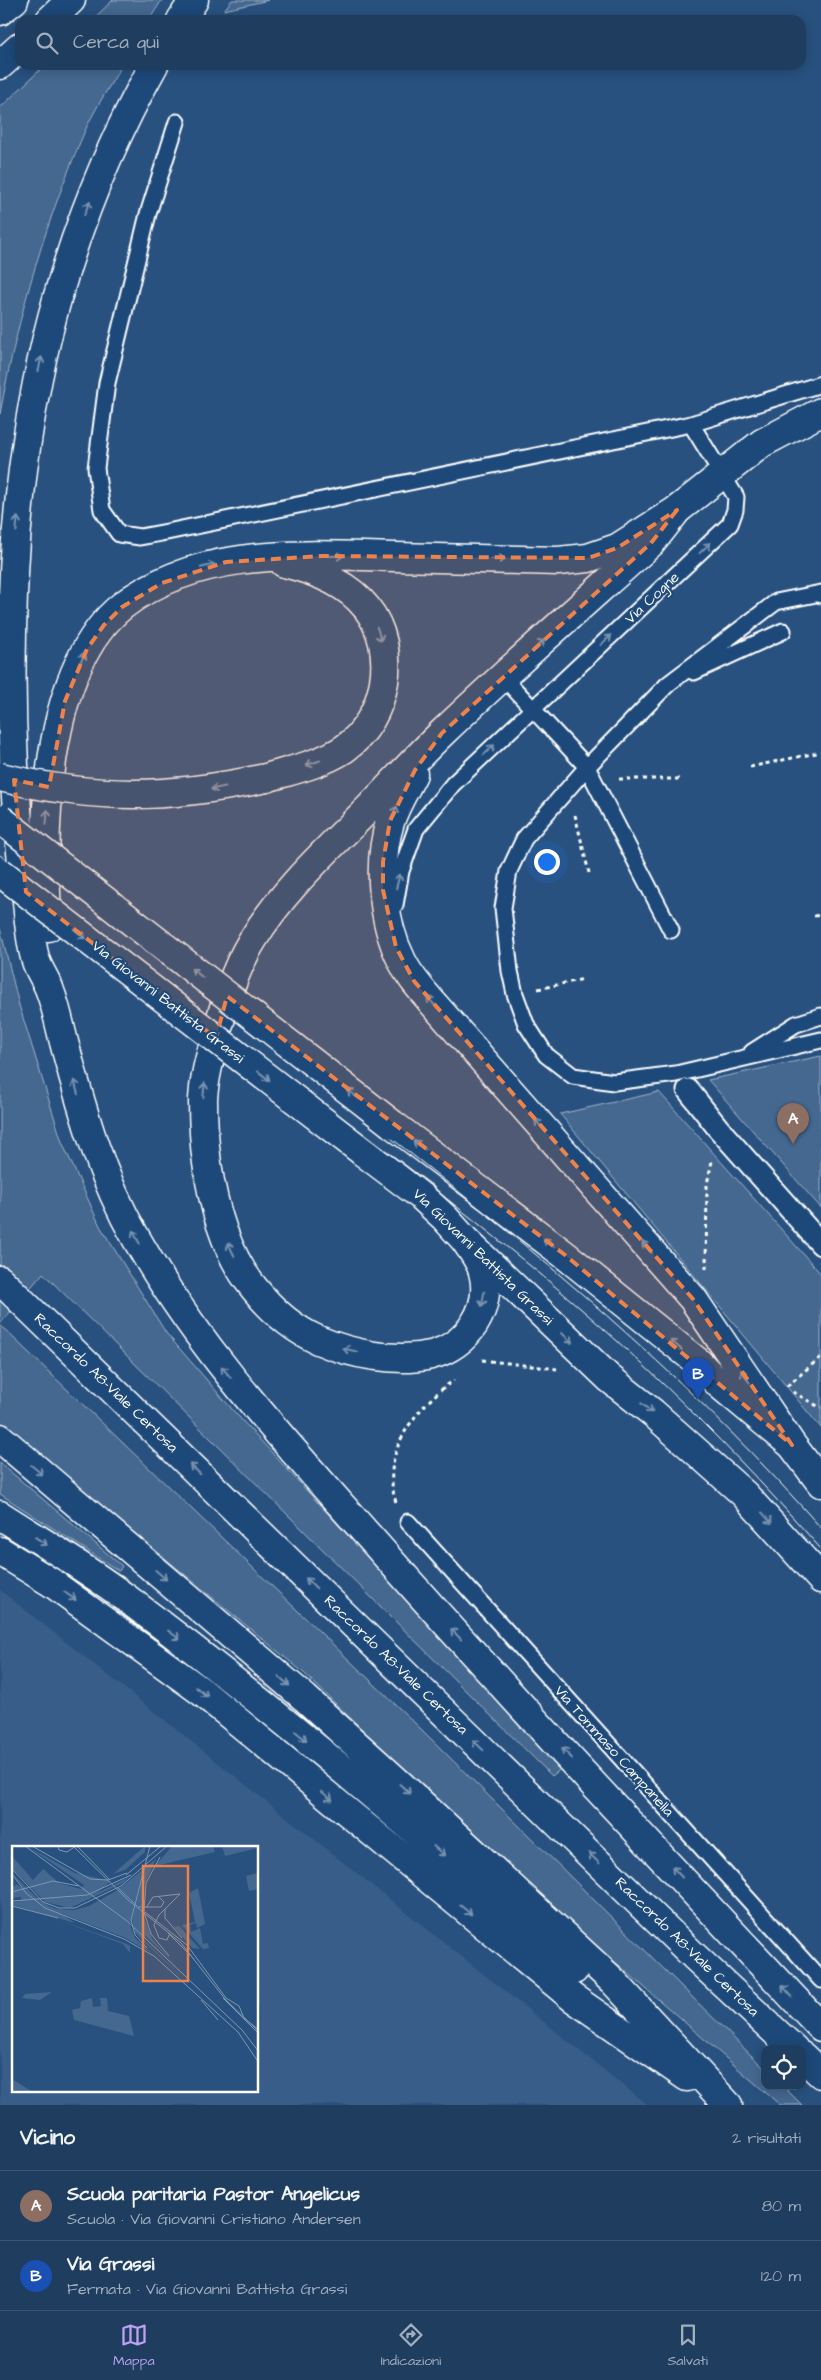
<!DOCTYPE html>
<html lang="it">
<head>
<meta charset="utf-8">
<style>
	:root { --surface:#1e3d5f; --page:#2b4868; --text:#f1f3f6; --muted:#a1aebd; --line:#3c5674; --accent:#bca0f2 }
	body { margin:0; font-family:"Architects Daughter",sans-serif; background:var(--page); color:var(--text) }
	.controls { position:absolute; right:15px; bottom:15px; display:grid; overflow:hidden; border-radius:10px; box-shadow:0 2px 12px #0003 }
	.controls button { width:45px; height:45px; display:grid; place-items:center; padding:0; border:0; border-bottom:1px solid var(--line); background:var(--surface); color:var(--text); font:25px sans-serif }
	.you { position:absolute; left:546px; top:861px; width:18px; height:18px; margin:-12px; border:4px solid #fff; border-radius:50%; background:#1a73e8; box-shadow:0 0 0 8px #1a73e833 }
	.badge { display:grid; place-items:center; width:32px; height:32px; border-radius:50%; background:var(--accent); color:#fff; font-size:16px; font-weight:700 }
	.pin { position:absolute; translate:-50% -41px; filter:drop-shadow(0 1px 2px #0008) }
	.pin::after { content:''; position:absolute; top:26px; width:18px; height:15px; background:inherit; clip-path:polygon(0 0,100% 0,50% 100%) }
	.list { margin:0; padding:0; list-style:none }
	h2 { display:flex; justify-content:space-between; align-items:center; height:65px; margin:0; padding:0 20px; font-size:21px }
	h2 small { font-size:16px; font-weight:400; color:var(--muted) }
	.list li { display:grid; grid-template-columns:32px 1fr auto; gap:15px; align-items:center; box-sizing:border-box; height:70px; padding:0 20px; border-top:1px solid var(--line) }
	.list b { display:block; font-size:19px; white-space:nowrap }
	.list p { margin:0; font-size:16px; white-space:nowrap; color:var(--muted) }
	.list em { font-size:16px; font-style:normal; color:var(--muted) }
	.icon { flex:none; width:28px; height:28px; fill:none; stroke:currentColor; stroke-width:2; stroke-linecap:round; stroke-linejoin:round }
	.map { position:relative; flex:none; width:821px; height:2105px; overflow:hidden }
	.search { position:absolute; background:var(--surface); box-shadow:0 2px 12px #0003; left:15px; right:15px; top:15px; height:55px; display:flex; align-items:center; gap:12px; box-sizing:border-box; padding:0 18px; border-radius:15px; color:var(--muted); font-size:19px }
	.sheet { height:205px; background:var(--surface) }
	nav { display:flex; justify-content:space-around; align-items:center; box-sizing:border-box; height:70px; border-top:1px solid var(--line); background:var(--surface); font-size:14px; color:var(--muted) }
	nav a { display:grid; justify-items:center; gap:2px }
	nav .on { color:var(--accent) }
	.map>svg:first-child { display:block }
</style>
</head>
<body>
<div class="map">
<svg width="821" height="2105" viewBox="0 0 821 2105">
	<rect width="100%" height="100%" fill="#28517f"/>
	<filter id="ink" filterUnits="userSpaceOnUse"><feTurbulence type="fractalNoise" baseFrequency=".02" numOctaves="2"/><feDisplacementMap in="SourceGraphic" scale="10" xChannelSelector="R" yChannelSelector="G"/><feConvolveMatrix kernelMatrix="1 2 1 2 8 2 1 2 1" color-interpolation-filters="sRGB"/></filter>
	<g filter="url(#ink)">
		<path fill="#375d88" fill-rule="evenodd" d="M 0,1590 L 147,1706 L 648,2105 L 0,2105 ZM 14,1848 L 258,1848 L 258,2091 L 14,2091 Z"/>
		<path fill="#446890" stroke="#a2b4c8" d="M 113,0 L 162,0 L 149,20 L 92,20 Z
			M 232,0 L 269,0 L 224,10 Z
			M 45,65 L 122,65 C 111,84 98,104 88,124 C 47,216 18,315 0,414 L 0,108 Z
			M 0,928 L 19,1005 L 62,1142 L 100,1226 L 166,1333 L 238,1416 L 562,1768 L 552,1776 L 43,1273 L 0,1324 Z
			M 821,1056 L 821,1208 L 708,1080 Z
			M 659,1092 L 821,1274 L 821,1428 L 560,1114 Z
			M 0,1325 L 422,1730 L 765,2069 L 765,2086 L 783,2086 L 802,2105 L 780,2105 L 493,1856 L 304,1673 L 6,1427 L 0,1422 Z
			M 0,1463 L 122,1566 L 119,1571 L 0,1494 Z"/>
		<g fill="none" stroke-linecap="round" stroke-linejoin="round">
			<defs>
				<path id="service" d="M 177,122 L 148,214 L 107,383 L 96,468 L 102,510 L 119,534 L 140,537 L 167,532 L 691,424 L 821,384
					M 821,595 L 821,593 L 776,602 L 668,684 L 587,767 L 524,839 L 509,871 L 503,908 L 510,971 L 515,994 L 526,1024 L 546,1055 L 573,1076 L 614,1082 L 676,1074 L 821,1040
					M 694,672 L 783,631
					M 503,677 L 587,767 L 671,930
					M 395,905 L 401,871 L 416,829 L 453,784 L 730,524 L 735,510 L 736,497 L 691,424
					M 752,1052 L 796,1024 L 821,1016
					M 408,1522 L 821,1980"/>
				<path id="pedestrian" d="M 688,1090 L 718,1128 L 821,1244"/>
				<path id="tertiary" d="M 677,510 L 762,443 L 821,412"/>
				<path id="secondary" d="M 413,774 C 405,790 395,806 390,822 C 377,863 382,922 402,961 C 409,976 420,988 431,1001 L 693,1299 L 792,1445
					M 392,1124 L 565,1255 L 699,1363 L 720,1385 L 792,1445 L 821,1483
					M 363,1152 L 420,1195 L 445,1218 L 464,1239 L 609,1378 L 653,1413 L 744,1494 L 821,1579
					M 464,1239 C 471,1249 480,1260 483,1272 C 493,1309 467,1346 431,1355 C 395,1363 351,1354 318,1340 C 293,1329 270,1308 254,1288 C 226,1254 213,1205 207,1163 C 204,1142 203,1120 203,1099 C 204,1079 209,1061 214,1042 C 224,1007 233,972 252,941 C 282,891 325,852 366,811 C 391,785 416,758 442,733 C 510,668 581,606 651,543 L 674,514"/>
				<path id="motorway" d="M 0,11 L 14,0
					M 50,20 L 71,0
					M 181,20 L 194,0
					M 0,65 L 20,47
					M 154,65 C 54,243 15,429 12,632 C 10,720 14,806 26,893 C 29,915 29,940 36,961 C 39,971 47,981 50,991 C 57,1009 60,1028 65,1046 C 83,1113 101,1177 136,1238 C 201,1354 294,1451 381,1550 C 524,1712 673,1870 821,2027
					M 266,778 C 292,770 321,764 344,749 C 387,719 400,649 366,607 C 347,583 313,570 284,563
					M 48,927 C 41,834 43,670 122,606 C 199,546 305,555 396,557 C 450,558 504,560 558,561 L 588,558 L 617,548 L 677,510
					M 0,1280 L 694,1956 L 794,2049
					M 0,1438 L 305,1698 L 412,1795 L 613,1981 L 728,2105
					M 0,1515 C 42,1542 86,1568 126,1598 C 282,1714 429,1842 574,1970
					M 0,1551 L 52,1583 L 202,1692 L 573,1998 L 687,2077
					M 802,2056 L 821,2074"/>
			</defs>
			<use href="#service" stroke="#fff" stroke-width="19"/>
			<use href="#pedestrian" stroke="#fff" stroke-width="25"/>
			<use href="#tertiary" stroke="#fff" stroke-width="31"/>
			<use href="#secondary" stroke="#fff" stroke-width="31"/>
			<use href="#motorway" stroke="#fff" stroke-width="31"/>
			<path stroke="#fff" stroke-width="3" stroke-dasharray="4 4" stroke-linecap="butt" d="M 750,767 L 821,752
				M 619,779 L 680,779
				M 575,815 L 589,873
				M 814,916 L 821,915
				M 538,989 L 584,979
				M 706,1269 L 707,1184 L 712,1161
				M 482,1360 L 557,1369
				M 787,1386 L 821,1357
				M 793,1392 L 821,1408
				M 396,1502 C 379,1453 416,1407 454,1380"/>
			<use href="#service" stroke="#1f4a7a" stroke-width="15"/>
			<use href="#pedestrian" stroke="#1f4a7a" stroke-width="21"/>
			<use href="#tertiary" stroke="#1f4a7a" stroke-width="28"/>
			<use href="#secondary" stroke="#1f4a7a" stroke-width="28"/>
			<use href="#motorway" stroke="#1f4a7a" stroke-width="28"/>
			<path stroke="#fff" stroke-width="1" d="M 0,836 C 278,1061 583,1258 821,1528
				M 0,855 C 177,998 364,1128 539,1273 C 640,1357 734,1450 821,1549"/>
			<defs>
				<path id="secondary-bridge" d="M 0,819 L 392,1124
					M 0,872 L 363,1152"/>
				<path id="motorway-bridge" d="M 0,777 C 98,800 167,799 266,778"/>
			</defs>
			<use href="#secondary-bridge" stroke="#fff" stroke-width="31" stroke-linecap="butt"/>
			<use href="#motorway-bridge" stroke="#fff" stroke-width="31" stroke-linecap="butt"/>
			<use href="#secondary-bridge" stroke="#1f4a7a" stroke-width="28"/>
			<use href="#motorway-bridge" stroke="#1f4a7a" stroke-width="28"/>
		</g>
		<defs><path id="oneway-shaft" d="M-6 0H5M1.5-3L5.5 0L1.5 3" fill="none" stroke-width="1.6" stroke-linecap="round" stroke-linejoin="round" transform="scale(1.25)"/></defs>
		<g stroke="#7992af">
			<use href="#oneway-shaft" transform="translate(87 208) rotate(-69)"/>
			<use href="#oneway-shaft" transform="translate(40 364) rotate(-78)"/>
			<use href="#oneway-shaft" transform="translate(17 524) rotate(-85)"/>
			<use href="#oneway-shaft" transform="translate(705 548) rotate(-43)"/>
			<use href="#oneway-shaft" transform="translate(336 556) rotate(1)"/>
			<use href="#oneway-shaft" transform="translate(498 559) rotate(1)"/>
			<use href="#oneway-shaft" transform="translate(208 566) rotate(-14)"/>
			<use href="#oneway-shaft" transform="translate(379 634) rotate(73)"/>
			<use href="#oneway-shaft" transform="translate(606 640) rotate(-43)"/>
			<use href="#oneway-shaft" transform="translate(539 645) rotate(-42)"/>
			<use href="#oneway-shaft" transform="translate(82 659) rotate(-64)"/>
			<use href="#oneway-shaft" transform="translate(489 750) rotate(-43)"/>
			<use href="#oneway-shaft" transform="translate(313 763) rotate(161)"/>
			<use href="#oneway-shaft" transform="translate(218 788) rotate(169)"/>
			<use href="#oneway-shaft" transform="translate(394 813) rotate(-66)"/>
			<use href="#oneway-shaft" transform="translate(47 817) rotate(-86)"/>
			<use href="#oneway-shaft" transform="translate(398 881) rotate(-76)"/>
			<use href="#oneway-shaft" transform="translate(80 934) rotate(38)"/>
			<use href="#oneway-shaft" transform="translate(197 973) rotate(-142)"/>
			<use href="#oneway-shaft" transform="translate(432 1002) rotate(-131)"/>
			<use href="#oneway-shaft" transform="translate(264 1076) rotate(38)"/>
			<use href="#oneway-shaft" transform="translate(76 1087) rotate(-105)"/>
			<use href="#oneway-shaft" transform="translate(204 1090) rotate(-84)"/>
			<use href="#oneway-shaft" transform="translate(353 1094) rotate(-142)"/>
			<use href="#oneway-shaft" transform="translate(540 1125) rotate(-131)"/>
			<use href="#oneway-shaft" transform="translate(419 1145) rotate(-143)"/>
			<use href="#oneway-shaft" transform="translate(136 1237) rotate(-119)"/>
			<use href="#oneway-shaft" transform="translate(549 1243) rotate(-143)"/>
			<use href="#oneway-shaft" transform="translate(647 1247) rotate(-131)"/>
			<use href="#oneway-shaft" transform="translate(231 1249) rotate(-116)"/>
			<use href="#oneway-shaft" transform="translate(483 1299) rotate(100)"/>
			<use href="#oneway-shaft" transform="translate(567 1338) rotate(44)"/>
			<use href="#oneway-shaft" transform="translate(676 1345) rotate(-141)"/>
			<use href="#oneway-shaft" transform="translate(350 1350) rotate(-167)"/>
			<use href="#oneway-shaft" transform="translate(226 1372) rotate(-129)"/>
			<use href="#oneway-shaft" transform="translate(745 1376) rotate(-124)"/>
			<use href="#oneway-shaft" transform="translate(647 1408) rotate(39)"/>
			<use href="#oneway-shaft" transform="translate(195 1469) rotate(-136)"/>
			<use href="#oneway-shaft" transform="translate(37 1470) rotate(40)"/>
			<use href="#oneway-shaft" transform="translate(767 1518) rotate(48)"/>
			<use href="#oneway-shaft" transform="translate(41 1541) rotate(33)"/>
			<use href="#oneway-shaft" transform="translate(161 1575) rotate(41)"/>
			<use href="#oneway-shaft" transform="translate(311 1583) rotate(-136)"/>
			<use href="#oneway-shaft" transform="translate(70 1596) rotate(35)"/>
			<use href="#oneway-shaft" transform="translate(456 1634) rotate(-133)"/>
			<use href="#oneway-shaft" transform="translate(174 1635) rotate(37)"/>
			<use href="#oneway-shaft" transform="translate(284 1681) rotate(41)"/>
			<use href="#oneway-shaft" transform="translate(202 1692) rotate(38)"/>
			<use href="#oneway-shaft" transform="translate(301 1736) rotate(39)"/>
			<use href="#oneway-shaft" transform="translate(478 1745) rotate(-136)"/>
			<use href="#oneway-shaft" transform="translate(567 1753) rotate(-133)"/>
			<use href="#oneway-shaft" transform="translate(405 1789) rotate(42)"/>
			<use href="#oneway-shaft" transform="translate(327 1796) rotate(40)"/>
			<use href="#oneway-shaft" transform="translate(439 1851) rotate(41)"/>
			<use href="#oneway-shaft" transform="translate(594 1858) rotate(-136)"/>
			<use href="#oneway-shaft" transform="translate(677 1872) rotate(-133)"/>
			<use href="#oneway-shaft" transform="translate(466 1910) rotate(39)"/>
			<use href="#oneway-shaft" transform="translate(787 1991) rotate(-133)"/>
		</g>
	</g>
	<path fill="#ee8249" fill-opacity="0.2" stroke="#ee8249" stroke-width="4" stroke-dasharray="10 6" stroke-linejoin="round" d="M 677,510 L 651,543 L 442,733 L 415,770 L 390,821 L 383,862 L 383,890 L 396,947 L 414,981 L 693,1299 L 792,1445 L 565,1255 L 227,996 L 216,1038 L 26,892 L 14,780 L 49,787 L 65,701 L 87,649 L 104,625 L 122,607 L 162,583 L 226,562 L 322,556 L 588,558 L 617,548 Z"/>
	<g text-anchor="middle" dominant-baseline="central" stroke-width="4.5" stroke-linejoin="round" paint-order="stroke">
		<g font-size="15" fill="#fff" stroke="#1f4a7a">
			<text transform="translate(652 598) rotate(-43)">Via Cogne</text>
			<text transform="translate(168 1002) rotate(38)">Via Giovanni Battista Grassi</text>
			<text transform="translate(483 1257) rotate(44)">Via Giovanni Battista Grassi</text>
			<text transform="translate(106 1383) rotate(44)">Raccordo A8-Viale Certosa</text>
			<text transform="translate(396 1665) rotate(44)">Raccordo A8-Viale Certosa</text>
			<text transform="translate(614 1751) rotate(48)">Via Tommaso Campanella</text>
			<text transform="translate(687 1947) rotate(44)">Raccordo A8-Viale Certosa</text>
		</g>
	</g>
	<g transform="translate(12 1846)">
		<rect width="246" height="246" fill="#28517f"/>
		<path d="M 15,0 L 63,27 L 99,35 L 85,47 L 117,31 L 111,37 L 58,62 L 33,56 L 0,22 L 0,10 L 21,34 L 31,23 L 47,37 L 69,43 L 72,39 ZM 133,0 L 133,6 L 113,24 L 101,28 ZM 160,0 L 201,0 L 203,6 L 143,20 ZM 210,0 L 246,0 L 246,2 L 213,10 ZM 144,13 L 132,39 L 131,69 L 140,93 L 162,117 L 134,90 L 131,93 L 177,138 L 123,87 L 120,73 L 128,34 L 118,79 L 123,92 L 138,106 L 111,91 L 35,62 L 13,45 L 1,28 L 31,58 L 45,63 L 62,64 L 77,60 L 104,45 ZM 246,27 L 246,43 L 237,45 L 234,30 ZM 0,31 L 4,38 L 63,77 L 0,59 L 0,56 L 9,55 L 9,51 L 0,52 L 0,41 L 4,39 ZM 186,42 L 193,78 L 185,82 L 184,77 L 178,79 L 179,86 L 188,82 L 191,98 L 196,97 L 197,102 L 191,103 L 170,79 L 183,76 L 177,47 ZM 41,72 L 112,97 L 118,100 L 118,107 L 111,98 ZM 167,80 L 188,103 L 180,102 L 162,81 ZM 40,146 L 28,154 L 10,152 L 13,148 ZM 80,152 L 81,161 L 89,160 L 88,152 L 95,152 L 96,165 L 117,170 L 122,190 L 62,174 L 60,164 L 68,162 L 69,155 ZM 0,233 L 21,246 L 0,246 Z" fill="#446890"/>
		<path fill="none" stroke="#7e97b2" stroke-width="1" d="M 13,0 L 115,75 L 230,184 L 247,206M 20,0 L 78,33 L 96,34 L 115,27M 46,0 L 47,4 L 55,6 L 64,0M 61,0 L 116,54 L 169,97 L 213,153 L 247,186M 65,0 L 98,34M 148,11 L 134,37 L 132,66 L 139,88 L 157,110M 0,23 L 31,56 L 47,62 L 63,62 L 109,40 L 155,0M 0,28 L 14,47 L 33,62 L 112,93 L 142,110 L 226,186 L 247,217M 114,29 L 149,0M 105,41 L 125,60M 0,46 L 41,35 L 67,40M 0,55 L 75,49 L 119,29M 0,60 L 46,72M 126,61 L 149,61 L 152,56 L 147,51M 134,62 L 141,51 L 168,48M 153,63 L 153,72 L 170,92M 133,66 L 175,99 L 214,152 L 227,160 L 232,172 L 247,184M 156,87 L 182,113M 157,89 L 155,94 L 147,92 L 142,79 L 147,69 L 168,48M 135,102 L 123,89 L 119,74 L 138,0M 211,152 L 247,188M 189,154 L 206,174"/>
		<path fill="#ee8249" fill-opacity="0.15" stroke="#ee8249" stroke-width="2.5" d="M 131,20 L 176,20 L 176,135 L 131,135 Z"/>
		<rect width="246" height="246" fill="none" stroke="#fff" stroke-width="2.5"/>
	</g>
</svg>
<div class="controls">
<button><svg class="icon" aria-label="locate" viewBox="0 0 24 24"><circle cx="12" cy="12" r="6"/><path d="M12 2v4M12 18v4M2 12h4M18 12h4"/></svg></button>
</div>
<div class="you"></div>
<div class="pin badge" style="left:793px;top:1144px;background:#8d6e63">A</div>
<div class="pin badge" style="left:698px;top:1399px;background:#1a4fb4">B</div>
<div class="search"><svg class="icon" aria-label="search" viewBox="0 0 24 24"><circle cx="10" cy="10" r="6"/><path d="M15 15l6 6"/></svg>Cerca qui</div>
</div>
<section class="sheet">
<h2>Vicino<small>2 risultati</small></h2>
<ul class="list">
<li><span class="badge" style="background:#8d6e63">A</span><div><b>Scuola paritaria Pastor Angelicus</b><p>Scuola · Via Giovanni Cristiano Andersen</p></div><em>80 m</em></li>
<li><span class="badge" style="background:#1a4fb4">B</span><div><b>Via Grassi</b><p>Fermata · Via Giovanni Battista Grassi</p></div><em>120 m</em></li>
</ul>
</section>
<nav>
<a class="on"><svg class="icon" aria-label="map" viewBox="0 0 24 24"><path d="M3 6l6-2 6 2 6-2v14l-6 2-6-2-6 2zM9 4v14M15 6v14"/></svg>Mappa</a>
<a><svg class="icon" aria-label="directions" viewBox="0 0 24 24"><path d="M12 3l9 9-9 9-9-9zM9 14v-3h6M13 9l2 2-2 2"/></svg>Indicazioni</a>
<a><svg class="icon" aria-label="saved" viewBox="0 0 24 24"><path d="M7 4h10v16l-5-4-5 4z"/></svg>Salvati</a>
</nav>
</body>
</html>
